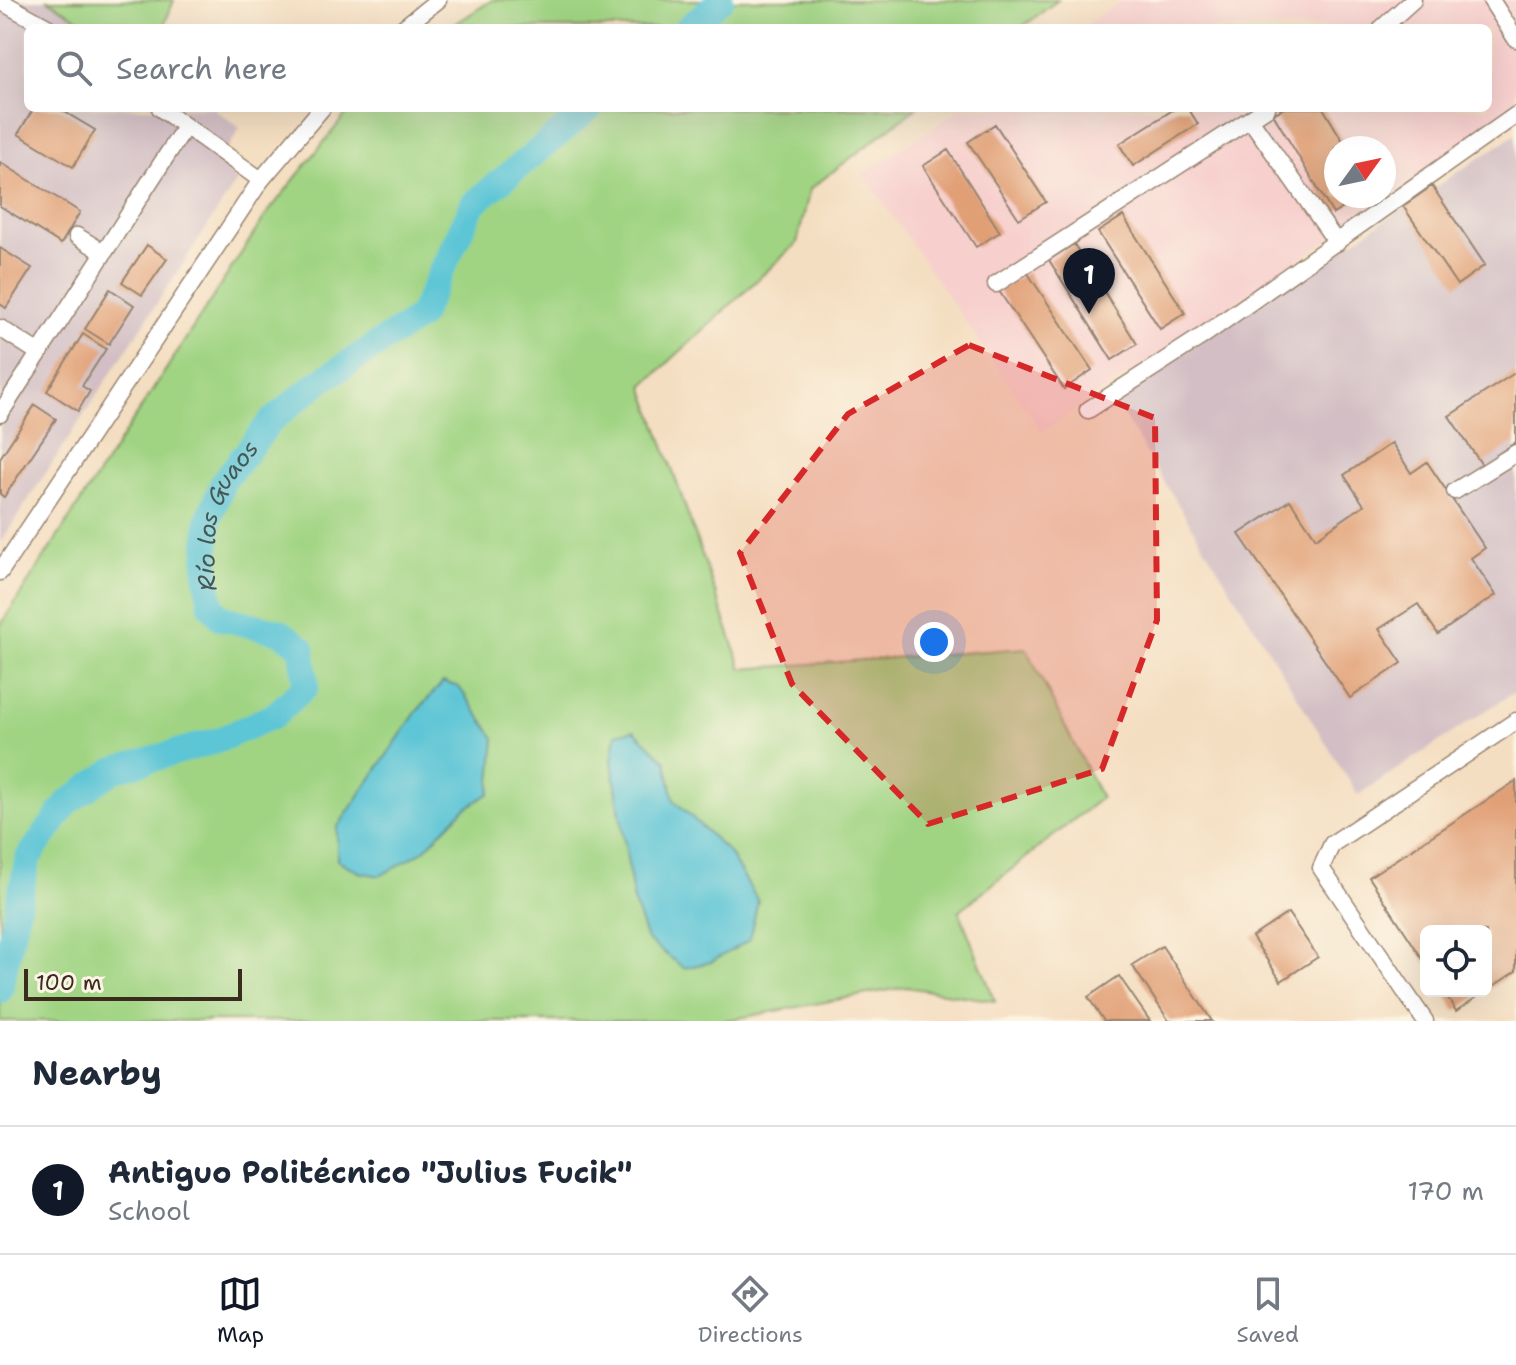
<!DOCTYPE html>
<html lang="en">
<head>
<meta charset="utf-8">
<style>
	:root { --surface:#fff; --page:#f6f6f7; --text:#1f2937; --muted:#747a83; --line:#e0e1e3; --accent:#111827 }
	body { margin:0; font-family:"Shantell Sans",sans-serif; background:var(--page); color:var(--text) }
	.controls { position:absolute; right:24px; bottom:24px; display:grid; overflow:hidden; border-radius:12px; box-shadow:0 8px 32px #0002 }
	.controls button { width:72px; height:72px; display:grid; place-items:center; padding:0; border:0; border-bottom:2px solid var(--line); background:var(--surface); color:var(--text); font:40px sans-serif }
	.compass { position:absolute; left:1324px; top:136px; width:72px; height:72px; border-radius:50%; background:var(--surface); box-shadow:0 8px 32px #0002; rotate:57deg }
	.scale { position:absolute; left:24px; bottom:20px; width:218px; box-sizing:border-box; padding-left:8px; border:4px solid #3b2a1e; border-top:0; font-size:22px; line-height:28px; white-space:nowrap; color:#3b2a1e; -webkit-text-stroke:6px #fcf5e5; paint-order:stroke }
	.you { position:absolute; left:934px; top:642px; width:28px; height:28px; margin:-20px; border:6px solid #fff; border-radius:50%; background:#1a73e8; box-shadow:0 0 0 12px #1a73e833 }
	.badge { display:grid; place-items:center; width:52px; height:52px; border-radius:50%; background:var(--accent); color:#fff; font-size:26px; font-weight:700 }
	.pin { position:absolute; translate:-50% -66px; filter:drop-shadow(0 2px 4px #0008) }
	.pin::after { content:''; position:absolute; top:42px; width:28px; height:24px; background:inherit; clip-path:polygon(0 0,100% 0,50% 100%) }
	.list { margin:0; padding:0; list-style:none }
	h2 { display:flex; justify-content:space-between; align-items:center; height:104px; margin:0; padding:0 32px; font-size:34px }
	h2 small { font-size:26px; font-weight:400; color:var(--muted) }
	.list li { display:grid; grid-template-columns:52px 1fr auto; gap:24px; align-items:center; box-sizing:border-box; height:128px; padding:0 32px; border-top:2px solid var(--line) }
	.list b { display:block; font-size:30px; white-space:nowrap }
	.list p { margin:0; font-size:26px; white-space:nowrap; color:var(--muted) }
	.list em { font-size:26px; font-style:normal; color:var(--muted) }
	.icon { flex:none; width:44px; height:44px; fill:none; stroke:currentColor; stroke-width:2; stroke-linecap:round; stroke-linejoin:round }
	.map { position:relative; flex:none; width:1516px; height:1021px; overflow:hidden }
	.search { position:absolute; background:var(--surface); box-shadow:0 8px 32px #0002; left:24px; right:24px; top:24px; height:88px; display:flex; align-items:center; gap:20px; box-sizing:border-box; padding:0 28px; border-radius:12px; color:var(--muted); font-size:30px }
	.sheet { height:232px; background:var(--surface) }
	nav { display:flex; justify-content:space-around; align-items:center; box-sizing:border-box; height:112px; border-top:2px solid var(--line); background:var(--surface); font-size:22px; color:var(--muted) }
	nav a { display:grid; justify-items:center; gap:4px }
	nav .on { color:var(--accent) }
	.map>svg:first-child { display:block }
</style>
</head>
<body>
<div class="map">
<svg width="1516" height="1021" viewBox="0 0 1516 1021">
	<rect width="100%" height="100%" fill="#fcf5e5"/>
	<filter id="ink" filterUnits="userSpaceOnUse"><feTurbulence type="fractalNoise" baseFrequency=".0125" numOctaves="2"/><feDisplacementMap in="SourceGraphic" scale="16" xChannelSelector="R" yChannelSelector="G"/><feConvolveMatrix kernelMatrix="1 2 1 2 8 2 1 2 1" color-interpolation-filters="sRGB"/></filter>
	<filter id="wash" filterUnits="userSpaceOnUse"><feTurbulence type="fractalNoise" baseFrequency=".006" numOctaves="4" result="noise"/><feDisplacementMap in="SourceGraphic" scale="32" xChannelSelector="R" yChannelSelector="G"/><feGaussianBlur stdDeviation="1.8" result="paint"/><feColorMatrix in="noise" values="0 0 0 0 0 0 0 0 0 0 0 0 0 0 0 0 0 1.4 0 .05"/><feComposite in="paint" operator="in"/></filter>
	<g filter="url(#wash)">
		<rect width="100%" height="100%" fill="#f4dec1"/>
		<path fill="#f7d0ce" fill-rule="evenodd" d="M 1123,0 L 1516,0 L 1516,114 L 1042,432 L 863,174 L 962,108 L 1488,108 L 1488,28 L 1081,28 ZM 1336,148 L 1384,148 L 1384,196 L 1336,196 Z"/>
		<path fill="#d2bec4" d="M 0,0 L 48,0 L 93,28 L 28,28 L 28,108 L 213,108 L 240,128 L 220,161 L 237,181 L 0,543 Z
			M 1516,134 L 1516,691 L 1358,795 L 1113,399 Z"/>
		<path fill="#a0d483" stroke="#6e7f50" stroke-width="2" d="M 48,0 L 174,0 L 163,28 L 93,28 Z
			M 492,0 L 1058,0 L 1021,28 L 449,28 Z
			M 351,108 L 916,108 L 810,189 L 797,243 L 643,386 L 742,669 L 1026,648 L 1101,798 L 959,911 L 995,1001 L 906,987 L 723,1021 L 0,1021 L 0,626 L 266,215 Z"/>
		<path fill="#5bc5d6" stroke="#4b787a" stroke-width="2" d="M 443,682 L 459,687 L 495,738 L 490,793 L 463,810 L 423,851 L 380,876 L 359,872 L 337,860 L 337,828 L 417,711 Z
			M 634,730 L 666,761 L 674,800 L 729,853 L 758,901 L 749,940 L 711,962 L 684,968 L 647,940 L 634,903 L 612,761 L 616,734 Z"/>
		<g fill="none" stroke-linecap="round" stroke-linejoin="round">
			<g stroke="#5bc5d6" stroke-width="26">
				<path d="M 687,28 L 721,0"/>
				<path id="s1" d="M 0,990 L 28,858 L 68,802 L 114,770 L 219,740 L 275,715 L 306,686 L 302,648 L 281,632 L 221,618 L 211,605 L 206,572 L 208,521 L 223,482 L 271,421 L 319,382 L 420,317 L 473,204 L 590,108"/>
			</g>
		</g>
		<g id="blocks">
			<path fill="#e19f75" d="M 34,108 L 58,108 L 95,130 L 73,167 L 18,134 Z
				M 1176,108 L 1188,108 L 1198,124 L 1133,166 L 1119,144 Z
				M 1284,108 L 1323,108 L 1347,148 L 1336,148 L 1336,196 L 1362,196 L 1333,214 L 1273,114 Z
				M 995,124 L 1046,202 L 1019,219 L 968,142 Z
				M 948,150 L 1000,232 L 976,247 L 923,166 Z
				M 0,162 L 80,212 L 61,244 L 0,206 Z
				M 1432,186 L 1485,265 L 1457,285 L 1403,206 Z
				M 1123,216 L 1185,313 L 1160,329 L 1098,232 Z
				M 1074,244 L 1137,344 L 1112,360 L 1049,260 Z
				M 147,245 L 167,259 L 142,295 L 122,282 Z
				M 0,248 L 32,268 L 6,308 L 0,304 Z
				M 1027,272 L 1092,370 L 1064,389 L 999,291 Z
				M 110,289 L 134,305 L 109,344 L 85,329 Z
				M 83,334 L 106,349 L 82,386 L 90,391 L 78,411 L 47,391 Z
				M 1516,372 L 1516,442 L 1482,465 L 1449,416 Z
				M 35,405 L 56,419 L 4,497 L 0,494 L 0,458 Z
				M 1392,443 L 1411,473 L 1427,462 L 1485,548 L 1471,558 L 1496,595 L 1438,634 L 1418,604 L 1379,629 L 1402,663 L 1350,698 L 1239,534 L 1290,500 L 1316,538 L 1364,505 L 1344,475 Z
				M 1516,781 L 1516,971 L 1486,991 L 1486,931 L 1426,931 L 1426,964 L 1369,877 Z
				M 1288,913 L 1318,957 L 1281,981 L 1252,937 Z
				M 1162,946 L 1212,1021 L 1169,1021 L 1132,965 Z
				M 1119,976 L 1150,1021 L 1104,1021 L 1088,997 Z
				M 1443,991 L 1486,991 L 1456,1011 Z"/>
		</g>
	</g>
	<g filter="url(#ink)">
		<use href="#blocks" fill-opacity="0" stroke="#988470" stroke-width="2"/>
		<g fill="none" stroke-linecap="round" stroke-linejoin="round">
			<defs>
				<path id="minor" d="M 1491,0 L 1516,39
					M 0,1 L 49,28
					M 403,28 L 438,0
					M 1382,28 L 1413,0
					M 160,108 L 261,180
					M 1250,119 L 1337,243
					M 77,236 L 103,252
					M 996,284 L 1267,108
					M 0,328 L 39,353
					M 1088,410 L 1204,335 L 1516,115
					M 0,414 L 185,127
					M 1455,491 L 1516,453
					M 0,572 L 261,180 L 322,108
					M 1425,1021 L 1321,868 L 1332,844 L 1516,721"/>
			</defs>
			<use href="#minor" stroke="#988470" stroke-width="19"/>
			<use href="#minor" stroke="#fff" stroke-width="16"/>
		</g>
	</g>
	<path fill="#d62828" fill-opacity="0.2" stroke="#d62828" stroke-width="6" stroke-dasharray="16 10" stroke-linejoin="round" d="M 969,345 L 1155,418 L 1157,620 L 1102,769 L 928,824 L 792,684 L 740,553 L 848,414 Z"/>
	<g text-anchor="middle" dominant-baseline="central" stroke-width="8" stroke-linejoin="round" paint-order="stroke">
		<g font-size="24" font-style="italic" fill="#455855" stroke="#fcf5e5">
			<text stroke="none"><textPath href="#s1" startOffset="710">Río los Guaos</textPath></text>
		</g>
	</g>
</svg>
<div class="controls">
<button><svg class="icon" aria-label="locate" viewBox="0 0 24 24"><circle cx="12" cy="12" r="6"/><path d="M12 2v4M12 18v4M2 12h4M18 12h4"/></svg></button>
</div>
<svg class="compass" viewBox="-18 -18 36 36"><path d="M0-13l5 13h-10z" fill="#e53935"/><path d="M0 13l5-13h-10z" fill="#747a83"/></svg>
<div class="scale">100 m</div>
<div class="you"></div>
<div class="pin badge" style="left:1089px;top:314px">1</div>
<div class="search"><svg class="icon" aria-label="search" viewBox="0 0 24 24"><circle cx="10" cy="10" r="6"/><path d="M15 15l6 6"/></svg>Search here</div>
</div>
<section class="sheet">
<h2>Nearby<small></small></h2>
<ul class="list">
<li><span class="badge">1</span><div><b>Antiguo Politécnico &quot;Julius Fucik&quot;</b><p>School</p></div><em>170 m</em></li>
</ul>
</section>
<nav>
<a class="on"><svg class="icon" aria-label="map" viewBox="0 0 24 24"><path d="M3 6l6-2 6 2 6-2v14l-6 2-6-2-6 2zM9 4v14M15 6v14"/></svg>Map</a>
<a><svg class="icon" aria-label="directions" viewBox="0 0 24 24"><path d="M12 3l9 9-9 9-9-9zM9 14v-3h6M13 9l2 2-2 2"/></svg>Directions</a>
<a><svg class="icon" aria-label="saved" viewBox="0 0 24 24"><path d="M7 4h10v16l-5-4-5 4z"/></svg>Saved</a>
</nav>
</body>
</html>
